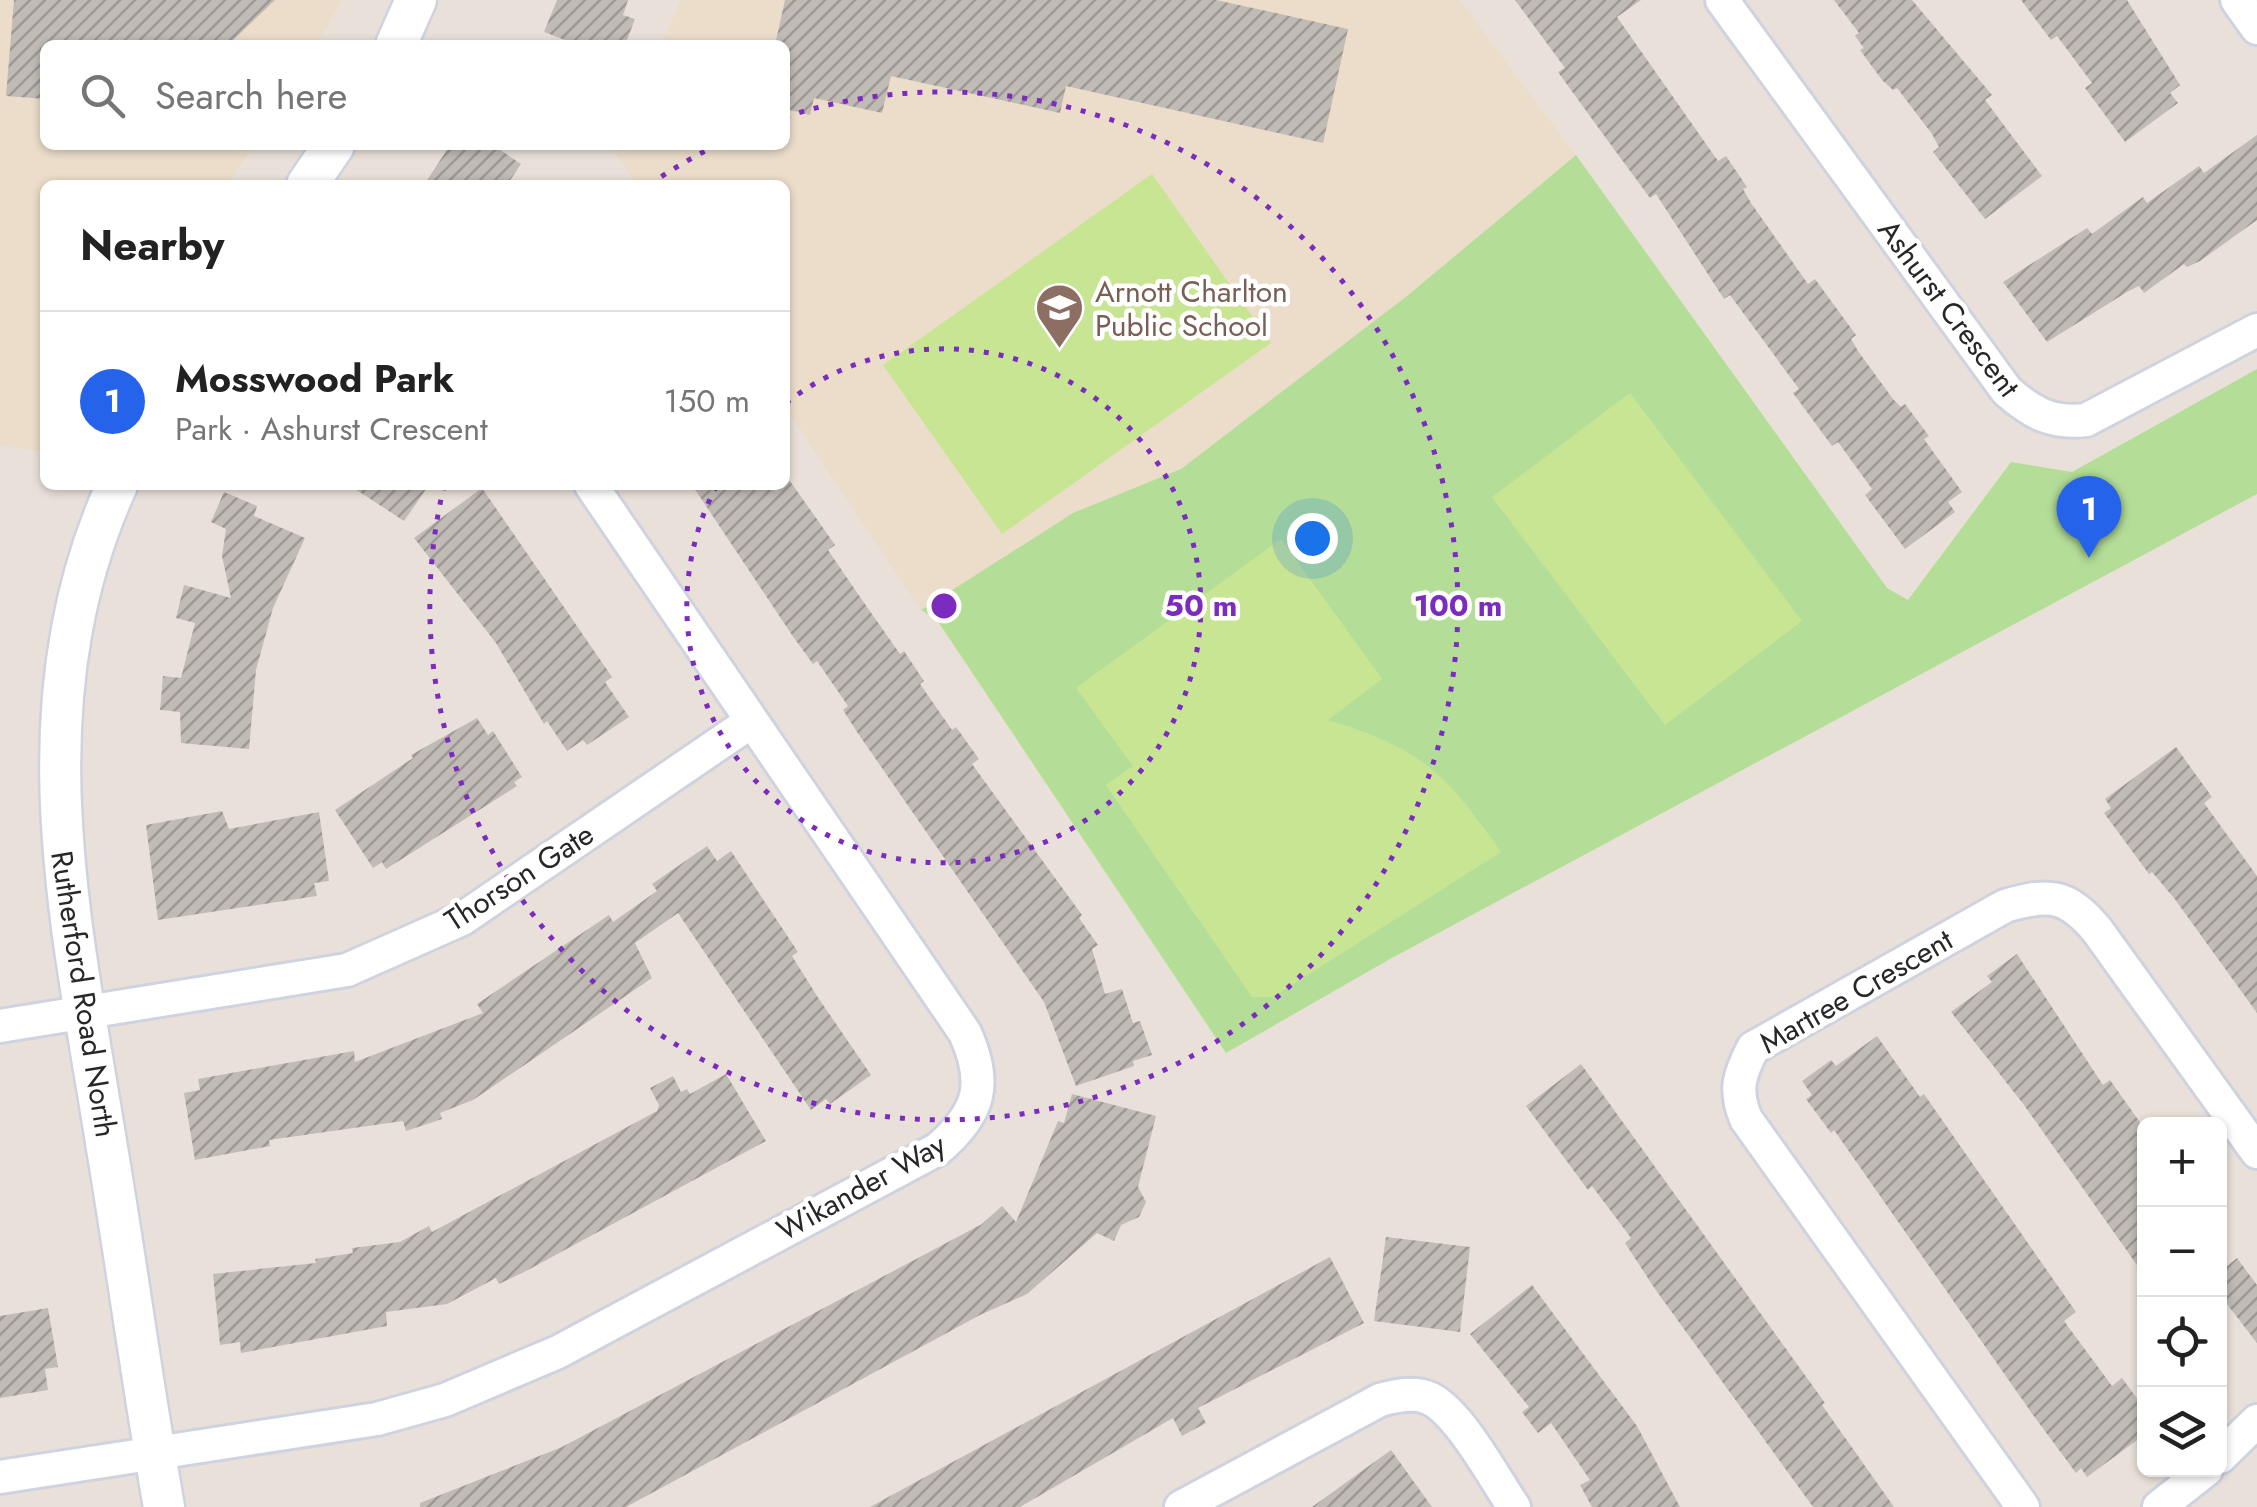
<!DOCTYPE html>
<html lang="en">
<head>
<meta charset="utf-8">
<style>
	:root { --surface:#fff; --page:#f2f2f2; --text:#222; --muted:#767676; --line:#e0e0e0; --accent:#2563eb }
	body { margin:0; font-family:Jost,sans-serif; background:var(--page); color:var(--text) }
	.controls { position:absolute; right:30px; bottom:30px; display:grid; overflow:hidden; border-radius:15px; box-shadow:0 2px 8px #0004 }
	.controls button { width:90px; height:90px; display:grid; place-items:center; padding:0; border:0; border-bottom:2px solid var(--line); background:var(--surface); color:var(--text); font:50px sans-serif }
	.you { position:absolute; left:1312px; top:538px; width:35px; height:35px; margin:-25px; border:8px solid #fff; border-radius:50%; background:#1a73e8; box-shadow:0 0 0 15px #1a73e833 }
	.badge { display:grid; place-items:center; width:65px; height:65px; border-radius:50%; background:var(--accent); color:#fff; font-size:32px; font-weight:700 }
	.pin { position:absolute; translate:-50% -82px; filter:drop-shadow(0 2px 5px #0008) }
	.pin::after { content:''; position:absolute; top:52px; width:35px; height:30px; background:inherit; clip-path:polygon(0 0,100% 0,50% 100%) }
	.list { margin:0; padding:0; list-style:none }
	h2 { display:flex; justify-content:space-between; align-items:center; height:130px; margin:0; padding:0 40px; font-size:42px }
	h2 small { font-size:32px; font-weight:400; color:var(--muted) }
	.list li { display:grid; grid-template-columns:65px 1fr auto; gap:30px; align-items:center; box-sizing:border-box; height:180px; padding:0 40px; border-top:2px solid var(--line) }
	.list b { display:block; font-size:38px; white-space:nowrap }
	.list p { margin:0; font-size:32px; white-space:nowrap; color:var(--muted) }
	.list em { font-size:32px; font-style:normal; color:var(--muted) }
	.icon { flex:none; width:55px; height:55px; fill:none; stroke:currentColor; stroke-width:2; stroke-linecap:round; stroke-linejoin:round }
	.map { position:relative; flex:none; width:2257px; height:1507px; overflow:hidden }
	.search { position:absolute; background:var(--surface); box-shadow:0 2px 8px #0004; left:40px; top:40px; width:750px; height:110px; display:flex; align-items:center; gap:25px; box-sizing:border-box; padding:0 35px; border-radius:15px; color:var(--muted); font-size:38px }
	.panel { position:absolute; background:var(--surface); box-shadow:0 2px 8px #0004; left:40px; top:180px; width:750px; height:310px; border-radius:15px }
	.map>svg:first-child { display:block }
</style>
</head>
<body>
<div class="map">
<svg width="2257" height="1507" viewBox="0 0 2257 1507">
	<defs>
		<pattern id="building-hatch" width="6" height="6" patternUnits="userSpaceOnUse" patternTransform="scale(2.5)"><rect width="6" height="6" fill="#c1bbb6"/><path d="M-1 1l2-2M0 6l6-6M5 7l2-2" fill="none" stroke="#9d9894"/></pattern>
	</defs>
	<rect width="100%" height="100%" fill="#e9e1d9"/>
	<path fill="#ebddc9" d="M 0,0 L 343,0 L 315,45 L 45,45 L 45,145 L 253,145 L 228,185 L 45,185 L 45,452 L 0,445 Z
		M 681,0 L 1460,0 L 1576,155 L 1407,296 L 1181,469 L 1073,513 L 921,610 L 785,407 L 785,185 L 637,185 L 611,146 L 785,145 L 785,45 L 660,45 Z"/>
	<path fill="#b4de98" d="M 1576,155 L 1887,588 L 1908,600 L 2011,462 L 2072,472 L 2257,369 L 2257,494 L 1390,959 L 1226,1053 L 937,620 L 921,610 L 1073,513 L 1181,469 L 1407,296 Z"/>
	<path fill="#c8e593" d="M 1152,174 L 1271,343 L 1002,534 L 883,365 Z
		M 1630,393 L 1802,621 L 1665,725 L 1492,497 Z
		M 1281,539 L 1382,679 L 1328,720 C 1423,749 1445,773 1501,852 L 1273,997 L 1252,997 L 1106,785 L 1133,766 L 1076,688 Z"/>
	<path fill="url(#building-hatch)" d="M 14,0 L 275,0 L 228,45 L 45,45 L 45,99 L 6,96 Z
		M 557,0 L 628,0 L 623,15 L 635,19 L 625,45 L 578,45 L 544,32 Z
		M 785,0 L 1216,0 L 1348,29 L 1323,143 L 1066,86 L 1060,113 L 891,76 L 882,113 L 814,98 L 810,115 L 785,109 L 785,45 L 775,45 Z
		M 1515,0 L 1641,0 L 1617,17 L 1718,161 L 1726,156 L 1747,187 L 1743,189 L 1751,203 L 1808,284 L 1815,279 L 1856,335 L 1851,339 L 1858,351 L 1893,399 L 1901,407 L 1905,404 L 1929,436 L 1924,439 L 1962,492 L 1948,502 L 1955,512 L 1905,549 L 1865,495 L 1872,489 L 1838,442 L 1832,446 L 1793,393 L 1799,389 L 1730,295 L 1724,299 L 1656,194 L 1650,198 L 1597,126 L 1558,72 L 1565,68 Z
		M 1834,0 L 1912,0 L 1992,95 L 1985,100 L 2042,176 L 1985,219 L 1933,152 L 1939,147 L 1932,134 L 1897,88 L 1893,90 L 1882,80 L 1860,50 L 1864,48 L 1855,36 L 1859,33 Z
		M 2021,0 L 2127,0 L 2180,85 L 2170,93 L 2178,103 L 2125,142 L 2085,88 L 2092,83 L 2057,36 L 2051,40 Z
		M 2257,135 L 2257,220 L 2200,261 L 2187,267 L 2184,264 L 2144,293 L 2139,286 L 2127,292 L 2047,342 L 2003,282 L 2087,228 L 2092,234 L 2143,197 L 2147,203 L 2199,166 L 2204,173 Z
		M 450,145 L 493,145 L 521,164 L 507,185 L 424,185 Z
		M 790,481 L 835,545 L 828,550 L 860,597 L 900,654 L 904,651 L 924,681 L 920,684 L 952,730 L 956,727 L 979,759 L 972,764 L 1082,915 L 1079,918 L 1098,945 L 1092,949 L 1105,994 L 1122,989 L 1133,1023 L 1140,1021 L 1152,1055 L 1133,1061 L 1134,1066 L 1076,1086 L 1044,1002 L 857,732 L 843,710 L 848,706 L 817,661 L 813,664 L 794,638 L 692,485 L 772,485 L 776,491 Z
		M 349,485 L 429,485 L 404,521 Z
		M 482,488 L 612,677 L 605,682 L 629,717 L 587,745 L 583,740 L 567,751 L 547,721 L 544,724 L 496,643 L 414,538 Z
		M 224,492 L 257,506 L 254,516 L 305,538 L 273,608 L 256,670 L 249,749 L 181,743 L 180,712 L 160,710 L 163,676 L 181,678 L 195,623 L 176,618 L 184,585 L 231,598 L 222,556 L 226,529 L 211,522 Z
		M 477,718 L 488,735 L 493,731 L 522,777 L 514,782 L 517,786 L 386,869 L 382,862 L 373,868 L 335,810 L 413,758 L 411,755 Z
		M 2176,747 L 2212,797 L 2204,803 L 2257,876 L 2257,1013 L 2174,898 L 2152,872 L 2149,874 L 2104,813 L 2111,808 L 2105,799 Z
		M 222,811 L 229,829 L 319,812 L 329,881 L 314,883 L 317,896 L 158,920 L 146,825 Z
		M 707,846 L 717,861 L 731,851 L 798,952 L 792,956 L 817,996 L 871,1075 L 830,1104 L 826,1099 L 811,1110 L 678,913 L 635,943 L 652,978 L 473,1100 L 440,1113 L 442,1119 L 406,1131 L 403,1121 L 269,1140 L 270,1146 L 195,1160 L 184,1093 L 200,1090 L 198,1079 L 354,1051 L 355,1062 L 483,1013 L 477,1004 L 609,915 L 613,922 L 657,891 L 652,884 Z
		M 2017,954 L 2103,1085 L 2110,1080 L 2144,1128 L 2144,1275 L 2024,1105 L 1951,1012 L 1992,982 L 1987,976 Z
		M 1877,1036 L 1920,1097 L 1924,1094 L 2076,1312 L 2064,1321 L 2112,1386 L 2122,1378 L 2144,1408 L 2144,1435 L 2087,1477 L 2081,1468 L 2076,1473 L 2033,1415 L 1834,1130 L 1831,1133 L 1806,1099 L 1812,1095 L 1802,1081 L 1831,1060 L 1836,1066 Z
		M 1581,1064 L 1825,1403 L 1822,1405 L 1894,1507 L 1813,1507 L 1655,1289 L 1625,1243 L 1631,1238 L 1592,1186 L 1588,1190 L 1526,1106 Z
		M 726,1074 L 766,1141 L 526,1271 L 499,1284 L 496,1278 L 447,1304 L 386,1312 L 387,1326 L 241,1353 L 240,1342 L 220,1345 L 213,1274 L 316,1263 L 315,1259 L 353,1253 L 352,1248 L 400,1242 L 429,1226 L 432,1232 L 657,1111 L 659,1105 L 650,1088 L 673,1076 L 681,1092 L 687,1089 L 690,1094 Z
		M 1072,1094 L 1156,1116 L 1138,1187 L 1146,1202 L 1139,1217 L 1121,1225 L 1114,1241 L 1097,1233 L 1027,1294 L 980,1315 L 626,1507 L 420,1507 L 420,1503 L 562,1447 L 982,1224 L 1002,1206 L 1016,1222 L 1058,1121 L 1064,1123 Z
		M 1386,1237 L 1470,1247 L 1460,1332 L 1374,1321 Z
		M 1330,1257 L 1364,1323 L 1198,1408 L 1206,1423 L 1182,1436 L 1173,1418 L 1020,1507 L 870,1507 Z
		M 2237,1258 L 2257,1285 L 2257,1343 L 2220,1295 L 2220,1272 Z
		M 1532,1285 L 1637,1426 L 1680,1507 L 1592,1507 L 1580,1485 L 1590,1480 L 1551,1423 L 1538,1433 L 1522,1412 L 1529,1407 L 1470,1334 Z
		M 48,1308 L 58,1367 L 45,1369 L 48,1390 L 0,1398 L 0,1316 Z
		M 1391,1450 L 1432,1507 L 1312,1507 Z"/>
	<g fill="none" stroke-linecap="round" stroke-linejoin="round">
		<defs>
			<path id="minor" d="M 1722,0 L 2007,391 C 2032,413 2052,424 2086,420 L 2257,330
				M 2237,0 L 2257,28
				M 0,1026 L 347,970 L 462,919 L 752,721
				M 2220,1457 L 2257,1421
				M 0,1477 L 377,1419 L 445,1400 L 558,1352 L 938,1149 C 980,1113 988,1084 965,1033 L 591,485
				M 1181,1507 L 1380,1400 C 1394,1396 1411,1392 1426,1397 C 1457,1407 1495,1480 1514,1507
				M 2023,1507 L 1746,1119 C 1734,1090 1739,1075 1753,1048 L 2005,906 C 2049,893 2067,894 2097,930 L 2257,1152
				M 2159,1507 L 2206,1470"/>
			<path id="tertiary" d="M 396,45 L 416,0
				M 307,185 L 334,145
				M 117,485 C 18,703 71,922 107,1148 C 127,1267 143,1388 164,1507"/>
		</defs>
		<use href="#minor" stroke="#cfd3e0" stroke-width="38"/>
		<use href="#tertiary" stroke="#cfd3e0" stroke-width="45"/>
		<use href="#minor" stroke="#fff" stroke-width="32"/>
		<use href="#tertiary" stroke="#fff" stroke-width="40"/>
	</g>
	<g fill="none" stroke="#7b2cbf" stroke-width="5" stroke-dasharray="5 10">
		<path d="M786 403A257 257 0 1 1 717 485"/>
		<path d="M649 185A514 514 0 0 1 715 146M785 117A514 514 0 1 1 444 486"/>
	</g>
	<defs>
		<symbol id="school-pin" viewBox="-11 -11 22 30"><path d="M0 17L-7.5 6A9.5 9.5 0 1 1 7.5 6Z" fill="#8d6e63" stroke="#fff"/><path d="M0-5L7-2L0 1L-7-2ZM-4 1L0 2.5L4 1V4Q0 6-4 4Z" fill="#fff"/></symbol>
	</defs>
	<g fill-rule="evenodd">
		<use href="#school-pin" x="1032" y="280" width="55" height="75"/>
	</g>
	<g text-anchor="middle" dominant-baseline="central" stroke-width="9" stroke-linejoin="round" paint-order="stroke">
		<g font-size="30" fill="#785e54" stroke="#fff" text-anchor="start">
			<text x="1095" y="291">Arnott Charlton<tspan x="1095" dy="34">Public School</tspan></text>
		</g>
		<g font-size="30" fill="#272727" stroke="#fff">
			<text transform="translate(1949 308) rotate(53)">Ashurst Crescent</text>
			<text transform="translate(519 877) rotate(-33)">Thorson Gate</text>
			<text transform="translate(1856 991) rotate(-30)">Martree Crescent</text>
			<text transform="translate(84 994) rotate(81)">Rutherford Road North</text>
			<text transform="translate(861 1187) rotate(-29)">Wikander Way</text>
		</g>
	</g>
	<circle cx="944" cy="606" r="15" fill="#7b2cbf" stroke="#fff" stroke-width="5"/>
	<g font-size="30" text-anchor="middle" font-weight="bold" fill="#7b2cbf" stroke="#fff" stroke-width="9" stroke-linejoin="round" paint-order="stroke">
		<text x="1201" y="616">50 m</text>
		<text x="1458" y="616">100 m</text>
	</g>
</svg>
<div class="controls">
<button>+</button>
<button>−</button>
<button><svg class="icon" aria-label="locate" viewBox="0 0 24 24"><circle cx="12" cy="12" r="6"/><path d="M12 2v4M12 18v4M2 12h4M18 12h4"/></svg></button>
<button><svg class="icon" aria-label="layers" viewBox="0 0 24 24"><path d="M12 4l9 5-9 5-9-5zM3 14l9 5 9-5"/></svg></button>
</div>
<div class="you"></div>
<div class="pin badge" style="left:2089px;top:558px">1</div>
<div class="search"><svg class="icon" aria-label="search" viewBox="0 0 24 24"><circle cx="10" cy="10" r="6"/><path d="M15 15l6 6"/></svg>Search here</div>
<section class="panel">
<h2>Nearby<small></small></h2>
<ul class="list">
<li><span class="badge">1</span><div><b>Mosswood Park</b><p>Park · Ashurst Crescent</p></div><em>150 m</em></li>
</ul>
</section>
</div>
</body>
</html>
